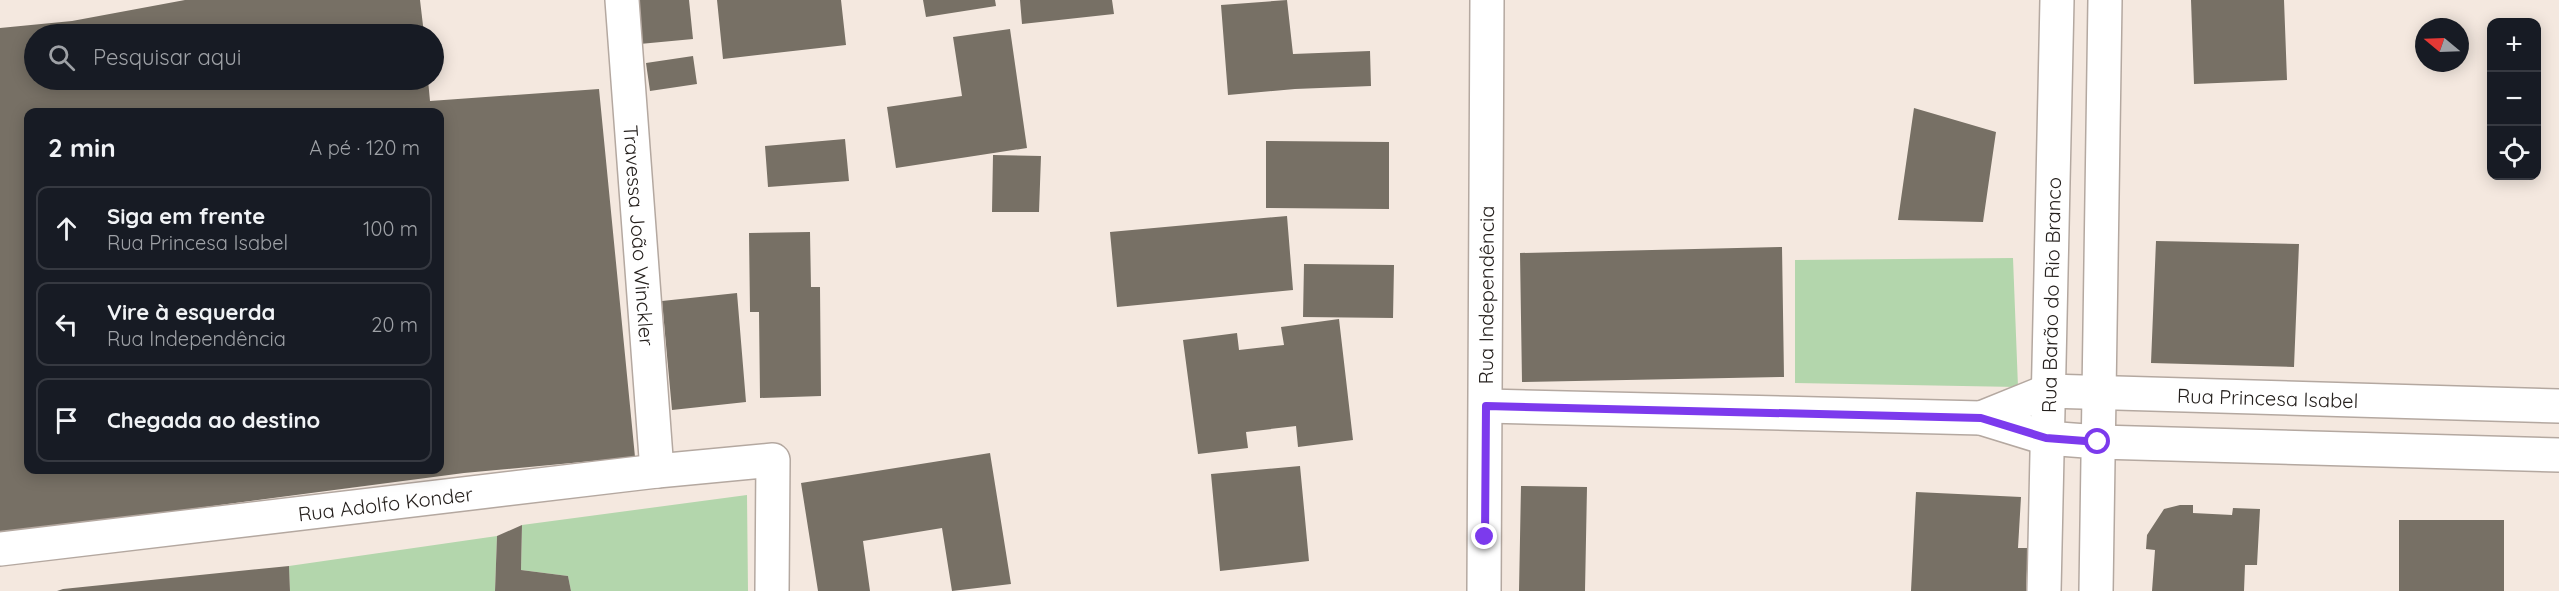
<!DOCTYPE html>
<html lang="pt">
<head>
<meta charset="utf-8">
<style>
	:root { --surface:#171b24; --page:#20242c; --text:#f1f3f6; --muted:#9ea1a6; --line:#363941 }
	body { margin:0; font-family:Quicksand,sans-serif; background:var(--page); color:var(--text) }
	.controls { position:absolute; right:18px; top:18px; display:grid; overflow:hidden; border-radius:12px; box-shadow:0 3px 15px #0003 }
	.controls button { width:54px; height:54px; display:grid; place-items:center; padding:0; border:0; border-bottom:2px solid var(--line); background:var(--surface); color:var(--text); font:30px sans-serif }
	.compass { position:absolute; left:2415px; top:18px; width:54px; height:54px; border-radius:50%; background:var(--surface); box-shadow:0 3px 15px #0003; rotate:289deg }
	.stop { position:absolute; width:18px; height:18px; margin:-14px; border:4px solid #7c3aed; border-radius:50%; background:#fff }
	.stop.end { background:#7c3aed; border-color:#fff; box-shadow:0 2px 6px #0008 }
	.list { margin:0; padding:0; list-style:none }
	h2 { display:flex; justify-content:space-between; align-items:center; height:78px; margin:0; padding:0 24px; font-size:26px }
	h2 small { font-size:20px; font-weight:400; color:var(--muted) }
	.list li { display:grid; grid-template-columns:39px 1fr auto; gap:18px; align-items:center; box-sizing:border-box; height:84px; margin:0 12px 12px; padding:0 12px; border:2px solid var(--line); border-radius:12px }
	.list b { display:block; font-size:22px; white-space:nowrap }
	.list p { margin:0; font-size:20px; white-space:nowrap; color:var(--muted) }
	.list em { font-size:20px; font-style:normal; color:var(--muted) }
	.icon { flex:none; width:33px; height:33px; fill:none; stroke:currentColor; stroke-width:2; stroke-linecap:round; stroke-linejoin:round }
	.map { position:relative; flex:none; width:2559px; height:591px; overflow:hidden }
	.search { position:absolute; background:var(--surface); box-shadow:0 3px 15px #0003; left:24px; top:24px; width:420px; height:66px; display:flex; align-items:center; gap:15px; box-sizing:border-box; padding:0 21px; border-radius:33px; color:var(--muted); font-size:22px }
	.panel { position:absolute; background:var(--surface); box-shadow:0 3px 15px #0003; left:24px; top:108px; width:420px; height:366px; border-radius:12px }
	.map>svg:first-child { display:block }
</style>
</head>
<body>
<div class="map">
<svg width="2559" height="591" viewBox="0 0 2559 591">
	<rect width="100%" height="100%" fill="#f4e8df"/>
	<path fill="#b3d6ac" d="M 2013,258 L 2018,387 L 1795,383 L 1795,260 Z
		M 747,495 L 748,591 L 571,591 L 568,576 L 521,570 L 522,525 Z
		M 497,536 L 495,591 L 290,591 L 289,566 Z"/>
	<path fill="#777065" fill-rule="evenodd" d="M 185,0 L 420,0 L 424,34 L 34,34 L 34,80 L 428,80 L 430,101 L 599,89 L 635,457 L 464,473 L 0,534 L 0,28 L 72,21 ZM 28,112 L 440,112 L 440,470 L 28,470 Z
		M 625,0 L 689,0 L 693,39 L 629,45 Z
		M 717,0 L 841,0 L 846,45 L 723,59 Z
		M 923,0 L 995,0 L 996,6 L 926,17 Z
		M 1020,0 L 1112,0 L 1114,14 L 1022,24 Z
		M 1287,0 L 1293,54 L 1370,51 L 1371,86 L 1295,89 L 1228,95 L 1221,5 Z
		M 2191,0 L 2284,0 L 2287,80 L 2194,84 Z
		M 1010,29 L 1027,148 L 896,168 L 887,107 L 962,96 L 953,37 Z
		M 693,56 L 697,84 L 650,91 L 646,63 Z
		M 1914,108 L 1996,132 L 1983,222 L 1898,220 Z
		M 845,139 L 849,181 L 768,187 L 765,146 Z
		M 1266,141 L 1389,142 L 1389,209 L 1266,208 Z
		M 993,155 L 1041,156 L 1039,212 L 992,212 Z
		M 1287,216 L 1293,290 L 1117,307 L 1110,232 Z
		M 810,232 L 811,287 L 820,287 L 821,396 L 760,398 L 759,312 L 750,312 L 749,233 Z
		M 2156,241 L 2299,244 L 2294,367 L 2151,363 Z
		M 1782,247 L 1784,377 L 1522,382 L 1520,253 Z
		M 1304,264 L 1394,265 L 1393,318 L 1303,317 Z
		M 737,293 L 746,402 L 672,410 L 662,301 Z
		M 1339,319 L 1353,440 L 1298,447 L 1296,426 L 1246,432 L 1248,448 L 1198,454 L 1183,340 L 1237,333 L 1239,350 L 1284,345 L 1281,327 Z
		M 990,453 L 1011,584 L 952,591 L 942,528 L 863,541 L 870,591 L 818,591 L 801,483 Z
		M 1300,466 L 1309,561 L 1220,571 L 1211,474 Z
		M 1521,486 L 1587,487 L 1585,591 L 1519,591 Z
		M 1916,492 L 2021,497 L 2018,548 L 2028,548 L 2026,591 L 1911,591 Z
		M 2180,505 L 2193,505 L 2193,513 L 2232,515 L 2233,508 L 2260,509 L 2257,565 L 2245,565 L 2244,591 L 2152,591 L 2155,550 L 2146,549 L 2147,535 L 2164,509 Z
		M 2399,520 L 2504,520 L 2504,591 L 2399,591 Z
		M 522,525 L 521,570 L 568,576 L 571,591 L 495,591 L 497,536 Z
		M 289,566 L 290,591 L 57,591 L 63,589 Z"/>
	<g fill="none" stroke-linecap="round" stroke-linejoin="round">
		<defs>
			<g id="minor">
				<path id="s1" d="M 622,0 L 657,471"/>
				<path d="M 1487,406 L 1981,418 L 2046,438 L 2099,442 L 2559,455"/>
				<path id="s2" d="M 1981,418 L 2048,391 L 2559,406"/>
				<path id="s3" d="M 0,549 L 657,471 L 773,460 L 772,591"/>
				<path id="s4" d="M 1484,591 L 1487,0"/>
				<path id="s5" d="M 2044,591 L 2057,0"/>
				<path d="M 2096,591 L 2105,0"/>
			</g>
		</defs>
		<use href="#minor" stroke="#b4a8a0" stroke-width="36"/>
		<use href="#minor" stroke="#fff" stroke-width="33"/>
	</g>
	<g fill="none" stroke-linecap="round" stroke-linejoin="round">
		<path stroke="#7c3aed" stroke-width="8" d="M 1485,537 L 1486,406 L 1981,418 L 2046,438 L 2098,442"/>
	</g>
	<g text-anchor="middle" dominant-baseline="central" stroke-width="4.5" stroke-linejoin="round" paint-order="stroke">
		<g font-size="20" fill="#26211e" stroke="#f4e8df">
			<text stroke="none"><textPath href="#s1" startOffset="236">Travessa João Winckler</textPath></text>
			<text stroke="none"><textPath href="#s5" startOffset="296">Rua Barão do Rio Branco</textPath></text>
			<text stroke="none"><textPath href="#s4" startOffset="296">Rua Independência</textPath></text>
			<text stroke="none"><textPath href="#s2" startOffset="292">Rua Princesa Isabel</textPath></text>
			<text stroke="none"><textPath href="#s3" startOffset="388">Rua Adolfo Konder</textPath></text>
		</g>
	</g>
</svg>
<div class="controls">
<button>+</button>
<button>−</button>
<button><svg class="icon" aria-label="locate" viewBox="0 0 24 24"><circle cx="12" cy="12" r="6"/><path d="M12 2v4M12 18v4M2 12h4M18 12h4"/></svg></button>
</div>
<svg class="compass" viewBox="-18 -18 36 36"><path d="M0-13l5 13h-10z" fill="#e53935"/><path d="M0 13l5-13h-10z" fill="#9ea1a6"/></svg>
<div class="stop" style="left:2098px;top:442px"></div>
<div class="stop end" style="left:1485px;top:537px"></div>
<div class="search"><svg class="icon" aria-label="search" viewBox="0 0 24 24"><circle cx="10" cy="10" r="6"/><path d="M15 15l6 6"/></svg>Pesquisar aqui</div>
<section class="panel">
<h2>2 min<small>A pé · 120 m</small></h2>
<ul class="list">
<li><svg class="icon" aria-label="ahead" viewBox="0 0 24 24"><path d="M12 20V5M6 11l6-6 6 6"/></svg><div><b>Siga em frente</b><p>Rua Princesa Isabel</p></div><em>100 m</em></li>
<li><svg class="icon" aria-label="left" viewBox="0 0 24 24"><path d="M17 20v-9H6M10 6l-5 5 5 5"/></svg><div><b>Vire à esquerda</b><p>Rua Independência</p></div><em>20 m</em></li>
<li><svg class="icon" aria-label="arrive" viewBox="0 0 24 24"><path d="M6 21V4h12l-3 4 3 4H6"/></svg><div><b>Chegada ao destino</b></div></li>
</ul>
</section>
</div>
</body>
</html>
